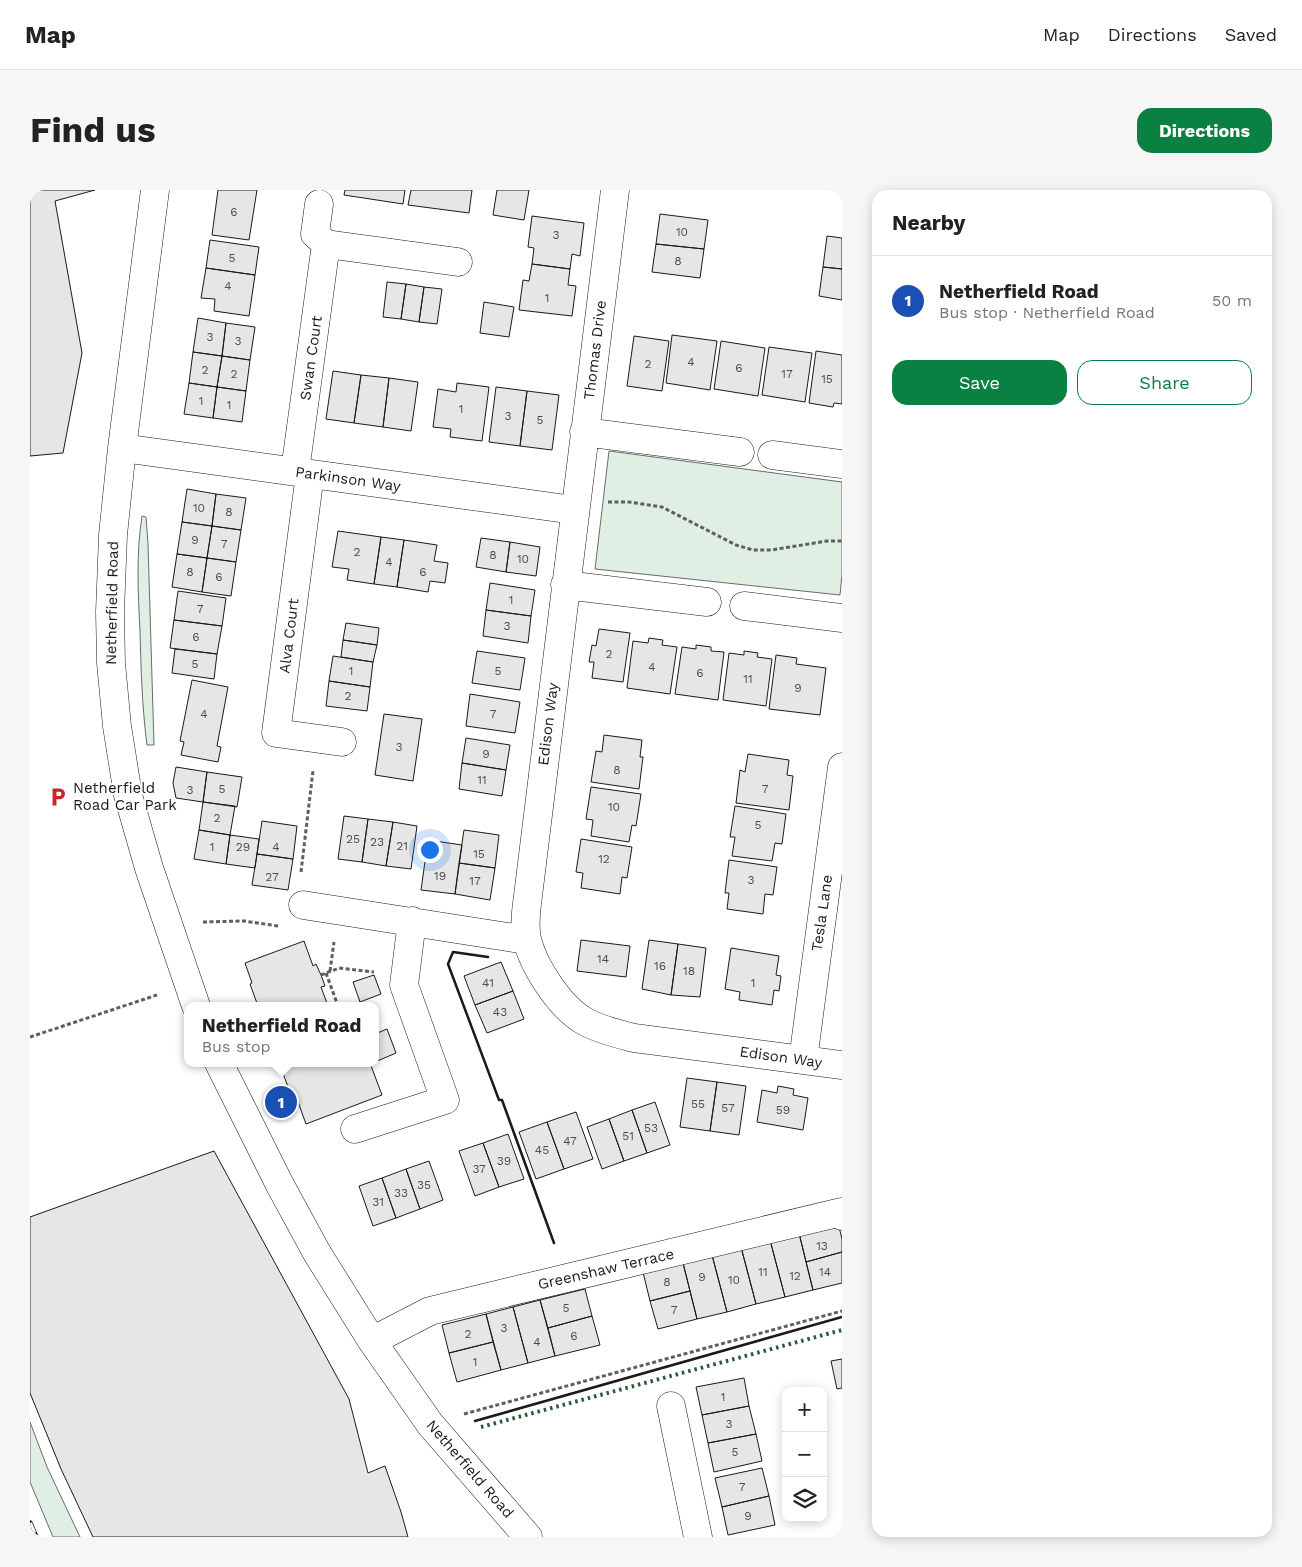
<!DOCTYPE html>
<html lang="en">
<head>
<meta charset="utf-8">
<style>
	:root { --surface:#fff; --page:#f6f6f6; --text:#222; --muted:#767676; --line:#e0e0e0; --accent:#0b8043 }
	body { margin:0; font-family:"Work Sans",sans-serif; background:var(--page); color:var(--text) }
	.controls { position:absolute; right:15px; bottom:15px; display:grid; overflow:hidden; border-radius:10px; box-shadow:0 2px 12px #0003 }
	.controls button { width:45px; height:45px; display:grid; place-items:center; padding:0; border:0; border-bottom:1px solid var(--line); background:var(--surface); color:var(--text); font:25px sans-serif }
	.you { position:absolute; left:399px; top:659px; width:18px; height:18px; margin:-12px; border:4px solid #fff; border-radius:50%; background:#1a73e8; box-shadow:0 0 0 8px #1a73e833 }
	.badge { display:grid; place-items:center; width:32px; height:32px; border-radius:50%; background:var(--accent); color:#fff; font-size:16px; font-weight:700 }
	.pin { position:absolute; translate:-50% -50%; border:2px solid #fff; box-shadow:0 1px 5px #0006 }
	.popup { position:absolute; left:154px; top:812px; width:195px; height:65px; box-sizing:border-box; display:grid; place-content:center; border-radius:10px; background:var(--surface); filter:drop-shadow(0 1px 4px #0005); font-size:16px; white-space:nowrap; color:var(--muted) }
	.popup b { font-size:19px; color:var(--text) }
	.popup::after { content:''; position:absolute; left:50%; top:100%; margin-left:-10px; border:10px solid transparent; border-top-color:var(--surface) }
	.list { margin:0; padding:0; list-style:none }
	h2 { display:flex; justify-content:space-between; align-items:center; height:65px; margin:0; padding:0 20px; font-size:21px }
	h2 small { font-size:16px; font-weight:400; color:var(--muted) }
	.list li { display:grid; grid-template-columns:32px 1fr auto; gap:15px; align-items:center; box-sizing:border-box; height:90px; padding:0 20px; border-top:1px solid var(--line) }
	.list b { display:block; font-size:19px; white-space:nowrap }
	.list p { margin:0; font-size:16px; white-space:nowrap; color:var(--muted) }
	.list em { font-size:16px; font-style:normal; color:var(--muted) }
	.actions { display:flex; gap:10px; padding:15px 20px }
	.actions a { flex:1; padding:11px 0; border:1px solid var(--accent); border-radius:15px; text-align:center; font-size:18px; color:var(--accent) }
	.actions .main { background:var(--accent); color:#fff }
	.icon { flex:none; width:28px; height:28px; fill:none; stroke:currentColor; stroke-width:2; stroke-linecap:round; stroke-linejoin:round }
	.map { position:relative; flex:none; width:812px; height:1347px; overflow:hidden; border-radius:15px }
	header { display:flex; align-items:center; gap:30px; box-sizing:border-box; height:70px; padding:0 25px; background:var(--surface); border-bottom:1px solid var(--line) }
	header strong { font-size:24px }
	nav { display:flex; gap:28px; margin-inline-start:auto; font-size:18px }
	.intro { display:flex; align-items:center; justify-content:space-between; box-sizing:border-box; height:120px; padding:0 30px }
	h1 { margin:0; font-size:35px }
	.button { padding:12px 22px; border-radius:15px; background:var(--accent); color:#fff; font-size:18px; font-weight:700 }
	main { display:flex; gap:30px; padding:0 30px }
	aside { flex:1; background:var(--surface); border-radius:15px; box-shadow:0 2px 12px #0003 }
	.map>svg:first-child { display:block }
</style>
</head>
<body>
<header>
<strong>Map</strong>
<nav><a>Map</a><a>Directions</a><a>Saved</a></nav>
</header>
<div class="intro"><h1>Find us</h1><a class="button">Directions</a></div>
<main>
<div class="map">
<svg width="812" height="1347" viewBox="0 0 812 1347">
	<rect width="100%" height="100%" fill="#fff"/>
	<path fill="#e0efe3" stroke="#6a6a6a" d="M 579,261 L 812,292 L 812,384 L 810,405 L 565,379 Z
		M 112,326 L 116,327 L 118,354 L 124,555 L 117,555 C 112,517 111,479 110,441 C 108,402 106,364 112,326 Z
		M 0,1232 L 17,1277 L 50,1347 L 23,1347 L 0,1292 Z"/>
	<path fill="#e6e6e6" stroke="#1a1a1a" d="M 0,0 L 65,0 L 25,11 L 52,163 L 33,263 L 0,266 Z
		M 188,0 L 227,0 L 219,50 L 182,45 Z
		M 315,0 L 375,0 L 373,14 L 314,5 Z
		M 381,0 L 442,0 L 439,23 L 378,15 Z
		M 467,0 L 499,0 L 494,30 L 463,25 Z
		M 630,24 L 678,30 L 674,59 L 626,54 Z
		M 502,26 L 554,33 L 550,66 L 542,64 L 540,79 L 502,74 L 504,58 L 498,57 Z
		M 797,46 L 812,48 L 812,79 L 793,77 Z
		M 180,50 L 229,57 L 225,85 L 176,78 Z
		M 626,54 L 674,59 L 670,88 L 622,82 Z
		M 502,74 L 540,79 L 538,95 L 546,96 L 542,126 L 489,120 L 493,90 L 499,91 Z
		M 793,77 L 812,79 L 812,110 L 789,106 Z
		M 176,78 L 225,85 L 219,126 L 184,121 L 185,109 L 171,108 Z
		M 357,92 L 376,94 L 371,129 L 353,127 Z
		M 376,94 L 394,97 L 389,132 L 371,129 Z
		M 394,97 L 412,99 L 407,134 L 389,132 Z
		M 454,112 L 484,117 L 479,147 L 450,143 Z
		M 168,128 L 196,133 L 192,166 L 163,162 Z
		M 196,133 L 225,137 L 220,170 L 192,166 Z
		M 642,145 L 687,151 L 680,200 L 636,193 Z
		M 604,146 L 639,151 L 632,201 L 597,196 Z
		M 691,151 L 735,158 L 728,206 L 684,199 Z
		M 739,157 L 782,163 L 775,212 L 732,205 Z
		M 786,161 L 812,165 L 812,214 L 804,213 L 803,217 L 779,213 Z
		M 163,162 L 192,166 L 187,197 L 159,193 Z
		M 192,166 L 220,170 L 216,201 L 187,197 Z
		M 303,181 L 331,185 L 324,233 L 296,229 Z
		M 331,185 L 359,188 L 353,237 L 324,233 Z
		M 359,188 L 388,192 L 381,241 L 353,237 Z
		M 159,193 L 187,197 L 183,228 L 154,224 Z
		M 427,193 L 459,197 L 452,251 L 420,247 L 421,239 L 403,237 L 408,199 L 426,202 Z
		M 187,197 L 216,201 L 212,232 L 183,228 Z
		M 466,197 L 497,201 L 490,256 L 459,252 Z
		M 497,201 L 529,205 L 522,260 L 490,256 Z
		M 157,299 L 186,304 L 182,336 L 152,332 Z
		M 186,304 L 216,308 L 211,340 L 182,336 Z
		M 152,332 L 182,336 L 177,368 L 147,364 Z
		M 182,336 L 211,340 L 206,372 L 177,368 Z
		M 308,341 L 351,347 L 344,394 L 317,390 L 319,379 L 302,377 Z
		M 351,347 L 374,350 L 367,397 L 344,394 Z
		M 451,348 L 480,352 L 476,382 L 446,377 Z
		M 374,350 L 407,355 L 404,371 L 418,373 L 415,393 L 400,391 L 398,402 L 367,397 Z
		M 480,352 L 510,357 L 506,386 L 476,382 Z
		M 147,364 L 177,368 L 172,402 L 142,397 Z
		M 177,368 L 206,372 L 201,406 L 172,402 Z
		M 460,393 L 505,400 L 501,426 L 456,420 Z
		M 148,401 L 196,408 L 192,436 L 144,430 Z
		M 456,420 L 501,426 L 498,453 L 453,446 Z
		M 144,430 L 192,436 L 187,464 L 140,458 Z
		M 316,433 L 349,438 L 347,455 L 313,450 Z
		M 569,439 L 600,443 L 593,492 L 562,488 L 564,472 L 559,472 L 562,455 L 566,456 Z
		M 619,448 L 633,450 L 632,455 L 647,457 L 640,504 L 597,498 L 603,451 L 618,453 Z
		M 313,450 L 347,455 L 343,472 L 311,467 Z
		M 666,455 L 681,457 L 681,461 L 694,462 L 688,510 L 645,504 L 652,457 L 666,459 Z
		M 145,459 L 187,464 L 184,489 L 142,483 Z
		M 447,461 L 495,468 L 490,500 L 442,493 Z
		M 714,461 L 728,463 L 727,467 L 742,469 L 736,516 L 693,510 L 699,463 L 714,465 Z
		M 746,465 L 767,468 L 766,474 L 796,478 L 790,525 L 739,519 Z
		M 303,466 L 343,472 L 340,497 L 299,491 Z
		M 162,490 L 198,497 L 187,556 L 191,557 L 188,572 L 151,565 L 154,552 L 150,551 Z
		M 299,491 L 340,497 L 337,521 L 296,516 Z
		M 440,504 L 490,512 L 485,543 L 436,536 Z
		M 354,524 L 392,529 L 383,591 L 345,585 Z
		M 574,545 L 612,550 L 610,567 L 613,567 L 609,599 L 561,592 L 566,561 L 572,562 Z
		M 436,548 L 480,555 L 476,580 L 432,573 Z
		M 718,564 L 759,570 L 757,585 L 763,586 L 759,620 L 706,613 L 710,580 L 715,582 Z
		M 432,573 L 476,580 L 472,606 L 429,599 Z
		M 146,577 L 177,582 L 173,612 L 146,608 L 143,593 Z
		M 177,582 L 212,587 L 207,617 L 173,612 Z
		M 561,597 L 611,604 L 606,636 L 602,635 L 599,652 L 561,646 L 563,630 L 556,629 Z
		M 173,612 L 205,616 L 200,645 L 169,640 Z
		M 705,616 L 756,624 L 752,654 L 745,653 L 742,671 L 702,666 L 705,647 L 700,647 Z
		M 314,626 L 338,629 L 332,672 L 308,669 Z
		M 338,629 L 363,632 L 356,676 L 332,672 Z
		M 232,631 L 267,636 L 263,669 L 227,664 Z
		M 363,632 L 387,636 L 381,679 L 356,676 Z
		M 169,640 L 200,645 L 196,674 L 164,669 Z
		M 434,640 L 469,645 L 465,678 L 429,673 Z
		M 200,645 L 229,649 L 225,678 L 196,674 Z
		M 551,649 L 602,657 L 597,688 L 592,687 L 590,704 L 551,698 L 553,683 L 546,682 Z
		M 398,650 L 432,655 L 425,704 L 391,700 Z
		M 227,664 L 263,669 L 258,700 L 222,695 Z
		M 699,670 L 747,677 L 743,705 L 735,704 L 733,724 L 697,719 L 699,703 L 695,703 Z
		M 429,673 L 465,678 L 460,710 L 425,704 Z
		M 551,750 L 600,756 L 596,787 L 547,781 Z
		M 619,750 L 648,754 L 641,805 L 612,799 Z
		M 274,751 L 283,776 L 286,774 L 291,785 L 295,796 L 291,797 L 298,816 L 228,816 L 220,794 L 222,793 L 215,773 Z
		M 648,754 L 676,758 L 670,807 L 641,805 Z
		M 701,758 L 749,766 L 746,785 L 751,786 L 749,801 L 744,800 L 742,815 L 709,810 L 710,802 L 695,799 Z
		M 471,772 L 483,801 L 445,815 L 434,786 Z
		M 344,785 L 351,804 L 330,812 L 323,792 Z
		M 483,801 L 494,829 L 457,843 L 445,815 Z
		M 357,839 L 366,863 L 345,872 L 345,844 Z
		M 249,873 L 340,873 L 352,905 L 276,934 L 264,901 L 260,902 Z
		M 657,888 L 687,892 L 680,941 L 650,937 Z
		M 687,892 L 716,896 L 709,945 L 680,941 Z
		M 748,896 L 764,899 L 763,905 L 778,908 L 773,940 L 727,932 L 732,900 L 747,903 Z
		M 625,912 L 640,955 L 617,963 L 602,920 Z
		M 602,920 L 617,963 L 594,971 L 579,929 Z
		M 546,922 L 563,969 L 534,979 L 517,932 Z
		M 579,929 L 594,971 L 572,979 L 557,937 Z
		M 517,932 L 534,979 L 506,989 L 489,942 Z
		M 478,944 L 494,989 L 469,997 L 453,953 Z
		M 453,953 L 469,997 L 445,1006 L 429,961 Z
		M 184,961 L 319,1209 L 338,1283 L 355,1276 L 371,1322 L 378,1347 L 63,1347 L 31,1279 L 0,1203 L 0,1027 Z
		M 399,971 L 413,1010 L 390,1019 L 376,979 Z
		M 376,979 L 390,1019 L 366,1028 L 352,988 Z
		M 352,988 L 366,1028 L 343,1036 L 329,996 Z
		M 808,1033 L 812,1049 L 812,1062 L 776,1072 L 769,1043 Z
		M 769,1043 L 783,1100 L 755,1107 L 740,1050 Z
		M 740,1050 L 755,1107 L 726,1114 L 711,1057 Z
		M 711,1057 L 726,1114 L 697,1122 L 682,1065 Z
		M 812,1062 L 812,1093 L 783,1100 L 776,1072 Z
		M 682,1065 L 697,1122 L 667,1129 L 653,1073 Z
		M 653,1073 L 660,1101 L 620,1111 L 613,1082 Z
		M 555,1099 L 562,1126 L 518,1138 L 510,1110 Z
		M 660,1101 L 667,1129 L 628,1139 L 620,1111 Z
		M 510,1110 L 525,1166 L 498,1173 L 483,1117 Z
		M 483,1117 L 498,1173 L 471,1180 L 456,1124 Z
		M 456,1124 L 463,1152 L 419,1163 L 412,1135 Z
		M 562,1126 L 570,1155 L 525,1166 L 518,1138 Z
		M 463,1152 L 471,1180 L 427,1192 L 419,1163 Z
		M 812,1169 L 812,1198 L 807,1199 L 801,1171 Z
		M 714,1188 L 719,1216 L 672,1225 L 666,1197 Z
		M 719,1216 L 726,1244 L 678,1253 L 672,1225 Z
		M 726,1244 L 732,1271 L 684,1282 L 678,1253 Z
		M 732,1278 L 739,1306 L 692,1317 L 685,1288 Z
		M 739,1306 L 745,1335 L 698,1345 L 692,1317 Z"/>
	<g fill="none" stroke-linecap="round" stroke-linejoin="round">
		<defs>
			<path id="minor" d="M 125,0 L 92,258 L 83,345 L 80,422 L 81,473 L 87,536 L 98,605 L 119,678 L 166,816
				M 585,0 L 498,706 C 496,720 494,735 497,749 C 503,776 531,819 556,832 C 571,840 588,844 604,848 L 812,875
				M 289,14 L 285,44 L 296,54 L 428,72
				M 554,242 L 710,262
				M 92,258 L 544,320
				M 742,265 L 812,274
				M 265,281 L 296,54
				M 280,284 L 246,543 L 312,552
				M 535,395 L 677,412
				M 714,416 L 812,428
				M 273,715 L 497,750
				M 773,870 L 812,577
				M 189,873 L 250,995 L 287,1063 L 342,1151 L 400,1234 L 498,1347
				M 325,939 L 415,910 L 374,795 L 382,731
				M 342,1151 L 400,1121 L 811,1022 L 812,1026
				M 641,1216 L 668,1347"/>
		</defs>
		<use href="#minor" stroke="#1a1a1a" stroke-width="29"/>
		<path stroke="#5f5f5f" stroke-width="3" stroke-dasharray="4 2.5" stroke-linecap="butt" d="M 578,312 L 599,312 L 632,317 L 706,355 L 723,360 L 741,360 L 797,351 L 812,351
			M 271,682 L 283,581
			M 173,732 L 214,731 L 248,736
			M 300,781 L 304,752
			M 296,783 L 308,816
			M 291,785 L 309,778 L 344,782
			M 0,847 L 127,805
			M 434,1224 L 812,1121"/>
		<use href="#minor" stroke="#fff" stroke-width="28"/>
		<defs>
			<path id="rail" d="M 0,1333 L 6,1347"/>
		</defs>
		<use href="#rail" stroke="#1a1a1a" stroke-width="5.5"/>
		<use href="#rail" stroke="#fff" stroke-width="4" stroke-dasharray="11" stroke-linecap="butt"/>
		<path stroke="#2b5a34" stroke-width="4" stroke-dasharray="2.5 4" stroke-linecap="butt" d="M 451,1237 L 812,1140"/>
		<path stroke="#1a1a1a" stroke-width="2.5" d="M 458,767 L 423,762 L 418,774 L 469,910 L 472,910 L 524,1053
			M 445,1231 L 812,1127"/>
	</g>
	<defs>
		<symbol id="parking-bare" viewBox="-9 -9 18 18"><path d="M-3.5-5.5H1a3.5 3.5 0 0 1 0 7H-1V5.5H-3.5ZM-1-3.4V-.6H.8a1.4 1.4 0 0 0 0-2.8Z" fill="#c62828" stroke="#fff" stroke-width="2.5" paint-order="stroke"/></symbol>
	</defs>
	<g fill-rule="evenodd">
		<use href="#parking-bare" x="14" y="593" width="28" height="28"/>
	</g>
	<g text-anchor="middle" dominant-baseline="central" stroke-width="4" stroke-linejoin="round" paint-order="stroke">
		<g font-size="12" fill="#4d4d4d">
			<text x="204" y="22">6</text>
			<text x="652" y="42">10</text>
			<text x="526" y="45">3</text>
			<text x="202" y="68">5</text>
			<text x="648" y="71">8</text>
			<text x="198" y="96">4</text>
			<text x="517" y="108">1</text>
			<text x="180" y="147">3</text>
			<text x="208" y="151">3</text>
			<text x="661" y="172">4</text>
			<text x="618" y="174">2</text>
			<text x="709" y="178">6</text>
			<text x="175" y="180">2</text>
			<text x="204" y="184">2</text>
			<text x="757" y="184">17</text>
			<text x="797" y="189">15</text>
			<text x="171" y="211">1</text>
			<text x="199" y="215">1</text>
			<text x="431" y="219">1</text>
			<text x="478" y="226">3</text>
			<text x="510" y="230">5</text>
			<text x="169" y="318">10</text>
			<text x="199" y="322">8</text>
			<text x="165" y="350">9</text>
			<text x="194" y="354">7</text>
			<text x="327" y="362">2</text>
			<text x="463" y="365">8</text>
			<text x="493" y="369">10</text>
			<text x="359" y="372">4</text>
			<text x="160" y="382">8</text>
			<text x="393" y="382">6</text>
			<text x="189" y="387">6</text>
			<text x="481" y="410">1</text>
			<text x="170" y="419">7</text>
			<text x="477" y="436">3</text>
			<text x="166" y="447">6</text>
			<text x="579" y="464">2</text>
			<text x="165" y="474">5</text>
			<text x="622" y="477">4</text>
			<text x="321" y="481">1</text>
			<text x="468" y="481">5</text>
			<text x="670" y="483">6</text>
			<text x="718" y="489">11</text>
			<text x="768" y="498">9</text>
			<text x="318" y="506">2</text>
			<text x="174" y="524">4</text>
			<text x="463" y="524">7</text>
			<text x="369" y="557">3</text>
			<text x="456" y="564">9</text>
			<text x="587" y="580">8</text>
			<text x="452" y="590">11</text>
			<text x="192" y="599">5</text>
			<text x="735" y="599">7</text>
			<text x="160" y="600">3</text>
			<text x="584" y="617">10</text>
			<text x="187" y="628">2</text>
			<text x="728" y="635">5</text>
			<text x="323" y="649">25</text>
			<text x="347" y="652">23</text>
			<text x="372" y="656">21</text>
			<text x="182" y="657">1</text>
			<text x="213" y="657">29</text>
			<text x="246" y="657">4</text>
			<text x="449" y="664">15</text>
			<text x="574" y="669">12</text>
			<text x="410" y="686">19</text>
			<text x="242" y="687">27</text>
			<text x="721" y="690">3</text>
			<text x="445" y="691">17</text>
			<text x="573" y="769">14</text>
			<text x="630" y="776">16</text>
			<text x="659" y="781">18</text>
			<text x="458" y="793">41</text>
			<text x="723" y="793">1</text>
			<text x="470" y="822">43</text>
			<text x="668" y="914">55</text>
			<text x="698" y="918">57</text>
			<text x="753" y="920">59</text>
			<text x="621" y="938">53</text>
			<text x="598" y="946">51</text>
			<text x="540" y="951">47</text>
			<text x="512" y="960">45</text>
			<text x="474" y="971">39</text>
			<text x="449" y="979">37</text>
			<text x="394" y="995">35</text>
			<text x="371" y="1003">33</text>
			<text x="348" y="1012">31</text>
			<text x="792" y="1056">13</text>
			<text x="733" y="1082">11</text>
			<text x="795" y="1082">14</text>
			<text x="765" y="1086">12</text>
			<text x="672" y="1087">9</text>
			<text x="704" y="1090">10</text>
			<text x="637" y="1092">8</text>
			<text x="536" y="1118">5</text>
			<text x="644" y="1120">7</text>
			<text x="474" y="1138">3</text>
			<text x="438" y="1144">2</text>
			<text x="544" y="1146">6</text>
			<text x="507" y="1152">4</text>
			<text x="445" y="1172">1</text>
			<text x="693" y="1207">1</text>
			<text x="699" y="1234">3</text>
			<text x="705" y="1262">5</text>
			<text x="712" y="1297">7</text>
			<text x="718" y="1326">9</text>
		</g>
		<g font-size="15" fill="#1a1a1a" stroke="#fff">
			<text transform="translate(565 160) rotate(-83)">Thomas Drive</text>
			<text transform="translate(281 168) rotate(-82)">Swan Court</text>
			<text transform="translate(318 289) rotate(8)">Parkinson Way</text>
			<text transform="translate(82 413) rotate(-89)">Netherfield Road</text>
			<text transform="translate(259 446) rotate(-83)">Alva Court</text>
			<text transform="translate(518 534) rotate(-83)">Edison Way</text>
			<text transform="translate(792 723) rotate(-82)">Tesla Lane</text>
			<text transform="translate(751 867) rotate(8)">Edison Way</text>
			<text transform="translate(576 1079) rotate(-13)">Greenshaw Terrace</text>
			<text transform="translate(440 1279) rotate(49)">Netherfield Road</text>
		</g>
		<g font-size="15" fill="#1a1a1a" stroke="#fff" text-anchor="start">
			<text x="43" y="598">Netherfield<tspan x="43" dy="17">Road Car Park</tspan></text>
		</g>
	</g>
</svg>
<div class="controls">
<button>+</button>
<button>−</button>
<button><svg class="icon" aria-label="layers" viewBox="0 0 24 24"><path d="M12 4l9 5-9 5-9-5zM3 14l9 5 9-5"/></svg></button>
</div>
<div class="you"></div>
<div class="pin badge" style="left:251px;top:912px;background:#1a4fb4">1</div>
<div class="popup"><b>Netherfield Road</b>Bus stop</div>
</div>
<aside>
<h2>Nearby<small></small></h2>
<ul class="list">
<li><span class="badge" style="background:#1a4fb4">1</span><div><b>Netherfield Road</b><p>Bus stop · Netherfield Road</p></div><em>50 m</em></li>
</ul>
<div class="actions"><a class="main">Save</a><a>Share</a></div>
</aside>
</main>
</body>
</html>
